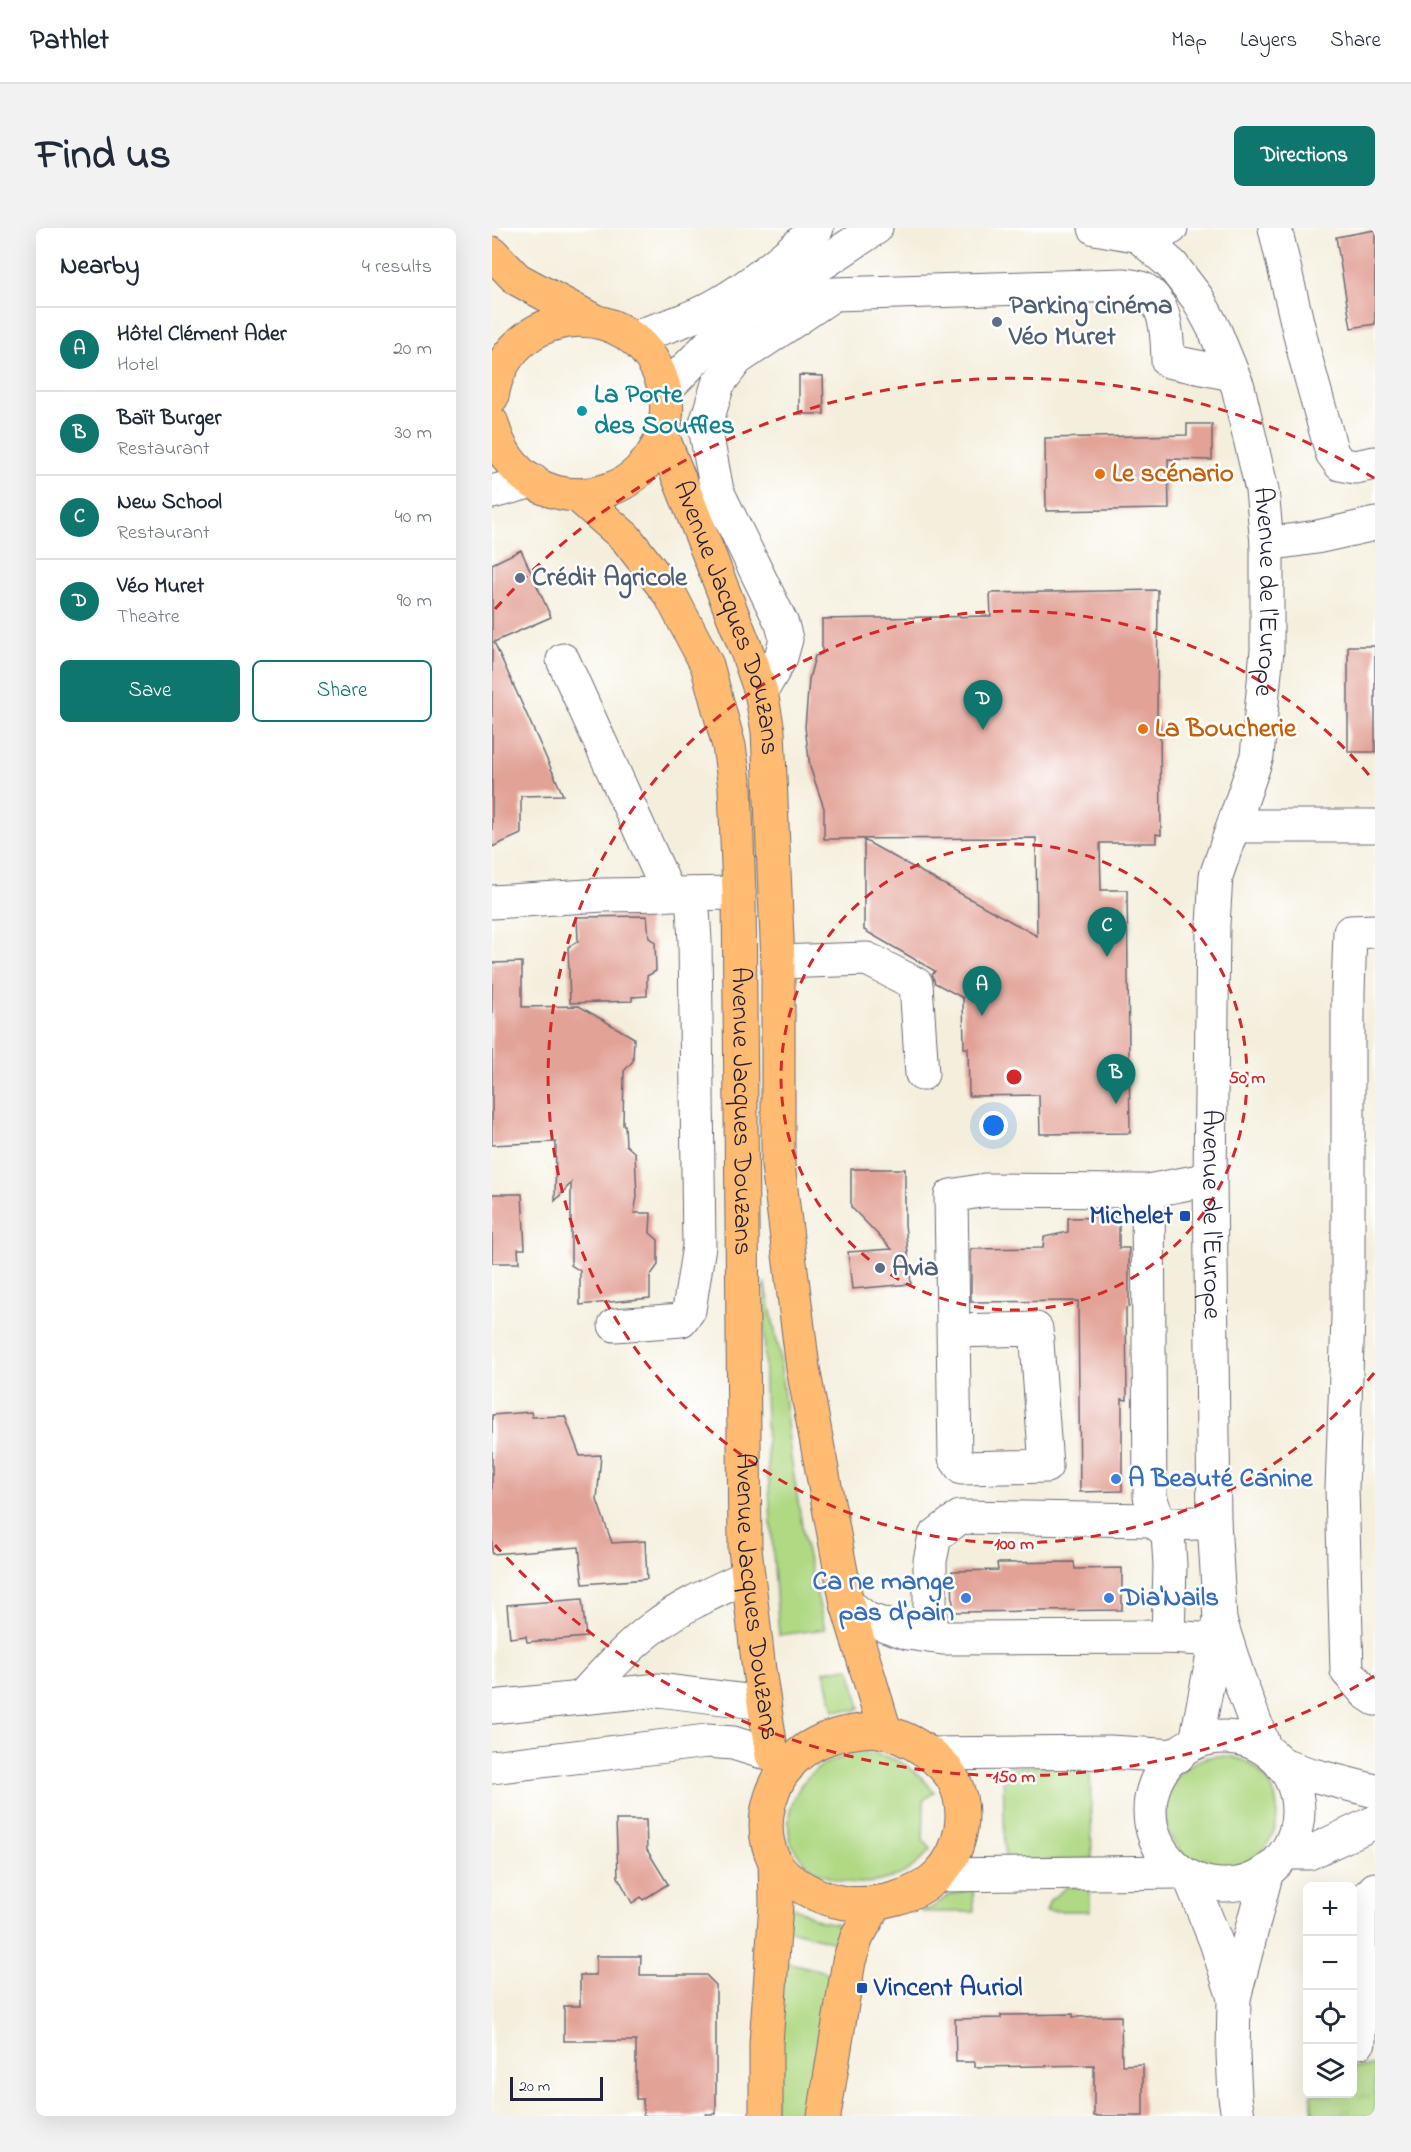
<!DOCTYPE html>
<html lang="en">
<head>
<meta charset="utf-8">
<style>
	:root { --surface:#fff; --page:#f2f2f3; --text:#1f2937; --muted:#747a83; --line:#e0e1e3; --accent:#0f766e }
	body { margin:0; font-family:"Indie Flower",sans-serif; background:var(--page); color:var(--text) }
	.controls { position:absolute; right:18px; bottom:18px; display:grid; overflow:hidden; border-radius:9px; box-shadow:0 6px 24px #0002 }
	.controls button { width:54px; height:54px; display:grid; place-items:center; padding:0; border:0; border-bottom:2px solid var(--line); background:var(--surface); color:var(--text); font:30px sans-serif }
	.scale { position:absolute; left:18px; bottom:15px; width:93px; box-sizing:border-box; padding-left:6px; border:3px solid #22223b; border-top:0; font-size:16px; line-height:21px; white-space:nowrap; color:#22223b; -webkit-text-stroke:4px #fff; paint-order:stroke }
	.you { position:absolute; left:502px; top:898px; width:21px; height:21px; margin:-15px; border:4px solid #fff; border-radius:50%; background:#1a73e8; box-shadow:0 0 0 9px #1a73e833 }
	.badge { display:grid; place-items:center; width:39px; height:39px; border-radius:50%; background:var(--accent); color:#fff; font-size:20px; font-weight:700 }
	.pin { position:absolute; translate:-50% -50px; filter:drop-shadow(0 2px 3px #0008) }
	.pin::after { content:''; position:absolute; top:32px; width:21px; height:18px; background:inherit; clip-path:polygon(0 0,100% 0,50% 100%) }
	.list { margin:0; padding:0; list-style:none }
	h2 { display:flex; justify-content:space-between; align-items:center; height:78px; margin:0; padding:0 24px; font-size:26px }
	h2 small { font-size:20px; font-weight:400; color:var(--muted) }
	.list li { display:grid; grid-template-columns:39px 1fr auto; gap:18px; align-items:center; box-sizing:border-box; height:84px; padding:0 24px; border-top:2px solid var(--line) }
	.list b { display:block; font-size:22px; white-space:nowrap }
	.list p { margin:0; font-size:20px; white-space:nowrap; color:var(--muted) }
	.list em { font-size:20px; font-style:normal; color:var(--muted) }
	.actions { display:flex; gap:12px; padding:18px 24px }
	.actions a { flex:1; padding:14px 0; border:2px solid var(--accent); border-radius:9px; text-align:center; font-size:21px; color:var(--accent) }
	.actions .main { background:var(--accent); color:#fff }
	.icon { flex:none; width:33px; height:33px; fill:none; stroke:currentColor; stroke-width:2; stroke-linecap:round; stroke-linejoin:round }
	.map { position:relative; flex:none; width:883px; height:1888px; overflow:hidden; border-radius:9px }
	header { display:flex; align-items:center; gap:36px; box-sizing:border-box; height:84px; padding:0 30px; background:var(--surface); border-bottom:2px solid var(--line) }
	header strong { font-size:28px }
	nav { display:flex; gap:33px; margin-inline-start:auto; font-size:21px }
	.intro { display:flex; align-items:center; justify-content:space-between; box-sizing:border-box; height:144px; padding:0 36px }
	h1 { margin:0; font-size:42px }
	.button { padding:15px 27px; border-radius:9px; background:var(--accent); color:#fff; font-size:21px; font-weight:700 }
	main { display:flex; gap:36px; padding:0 36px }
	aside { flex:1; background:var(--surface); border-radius:9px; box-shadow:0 6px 24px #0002 }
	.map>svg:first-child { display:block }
</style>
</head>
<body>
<header>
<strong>Pathlet</strong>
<nav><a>Map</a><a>Layers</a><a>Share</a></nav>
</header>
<div class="intro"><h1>Find us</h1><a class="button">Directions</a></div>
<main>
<aside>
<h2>Nearby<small>4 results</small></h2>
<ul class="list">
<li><span class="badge">A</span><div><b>Hôtel Clément Ader</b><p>Hotel</p></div><em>20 m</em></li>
<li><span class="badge">B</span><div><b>Baït Burger</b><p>Restaurant</p></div><em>30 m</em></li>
<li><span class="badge">C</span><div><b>New School</b><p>Restaurant</p></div><em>40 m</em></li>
<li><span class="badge">D</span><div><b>Véo Muret</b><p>Theatre</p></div><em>90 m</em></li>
</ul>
<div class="actions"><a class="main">Save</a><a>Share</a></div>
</aside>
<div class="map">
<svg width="883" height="1888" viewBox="0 0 883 1888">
	<defs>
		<pattern id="park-tufts" width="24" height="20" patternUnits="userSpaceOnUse" patternTransform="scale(1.5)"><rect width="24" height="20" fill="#b0d984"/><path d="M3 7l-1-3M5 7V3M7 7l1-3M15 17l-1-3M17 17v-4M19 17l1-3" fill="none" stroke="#97ba73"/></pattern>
	</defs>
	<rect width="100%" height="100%" fill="#fff"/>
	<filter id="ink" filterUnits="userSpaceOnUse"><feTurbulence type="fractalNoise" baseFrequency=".0167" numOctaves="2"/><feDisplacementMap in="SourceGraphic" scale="12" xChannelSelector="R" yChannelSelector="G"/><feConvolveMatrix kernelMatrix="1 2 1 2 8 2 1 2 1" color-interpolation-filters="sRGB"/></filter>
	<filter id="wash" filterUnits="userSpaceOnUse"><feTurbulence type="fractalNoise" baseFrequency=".008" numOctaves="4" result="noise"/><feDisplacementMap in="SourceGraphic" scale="24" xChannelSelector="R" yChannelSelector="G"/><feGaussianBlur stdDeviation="1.35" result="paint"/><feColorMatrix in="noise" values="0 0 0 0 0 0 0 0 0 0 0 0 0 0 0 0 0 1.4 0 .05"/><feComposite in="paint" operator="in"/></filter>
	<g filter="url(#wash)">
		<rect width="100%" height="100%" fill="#f4efdd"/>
		<path fill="#b0d984" stroke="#697e60" stroke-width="1.5" d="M 273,1054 L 287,1123 L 299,1230 L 313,1316 L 333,1401 L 287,1407 C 278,1289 270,1172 273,1054 Z
			M 356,1440 L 358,1441 L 368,1480 L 364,1482 L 342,1482 L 332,1443 Z
			M 373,1525 C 403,1527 424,1540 442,1564 L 432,1572 L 431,1612 L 439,1621 C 430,1631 421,1641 407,1647 C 369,1663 318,1655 299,1614 C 296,1605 296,1591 298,1582 C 309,1543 335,1530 373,1525 Z
			M673 1584a56 56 0 1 1 112 0a56 56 0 1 1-112 0Z
			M 598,1537 L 600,1631 L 513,1634 L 511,1539 Z
			M 575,1659 L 598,1659 L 598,1683 L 554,1683 L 558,1672 Z
			M 481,1660 L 482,1684 L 429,1684 L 441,1679 L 456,1668 Z
			M 298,1677 L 328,1693 L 353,1697 L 347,1715 L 294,1701 Z
			M 290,1733 L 343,1746 L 323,1888 L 282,1888 Z"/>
		<path fill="url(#park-tufts)" stroke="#697e60" stroke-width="1.5" d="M 883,1838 L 883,1888 L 821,1888 L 819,1866 L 860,1866 L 861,1839 Z"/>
		<g id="blocks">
			<path fill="#e2a296" d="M 883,2 L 883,96 L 859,100 L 844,9 Z
				M 307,147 L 331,148 L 332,186 L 307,186 Z
				M 695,196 L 720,196 L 720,232 L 676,231 L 677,281 L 554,283 L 553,210 L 695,207 Z
				M 29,322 L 59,389 L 2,414 L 71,567 L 29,568 L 29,606 L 0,619 L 0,336 Z
				M 666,362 L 665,491 L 668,496 L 669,607 L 664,606 L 664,615 L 608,615 L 609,662 L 635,662 L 638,905 L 548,906 L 547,867 L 477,868 L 476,820 L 472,820 L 471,770 L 443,755 L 440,747 L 443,743 L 372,702 L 372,612 L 545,708 L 544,610 L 332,611 L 332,580 L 318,539 L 313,499 L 317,451 L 323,428 L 330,426 L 330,391 L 499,388 L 498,365 Z
				M 856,418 L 883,418 L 883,524 L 856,524 Z
				M 155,688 L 157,710 L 163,714 L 164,743 L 155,748 L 155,768 L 140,769 L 140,773 L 78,775 L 76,719 L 86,713 L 85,689 Z
				M 30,734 L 30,779 L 87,778 L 142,810 L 141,833 L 132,843 L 131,897 L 133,897 L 134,917 L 143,925 L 145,969 L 142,985 L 159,985 L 158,1005 L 166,1012 L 166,1037 L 158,1048 L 158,1070 L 88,1077 L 88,1043 L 79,1037 L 79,955 L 63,973 L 64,914 L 0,917 L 0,735 Z
				M 359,941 L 413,941 L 413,996 L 419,1056 L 360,1061 L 356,1024 L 400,1021 L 359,979 Z
				M 0,966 L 30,966 L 33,1021 L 26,1021 L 27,1035 L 0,1035 Z
				M 627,989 L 627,1020 L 637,1020 L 637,1079 L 634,1080 L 635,1172 L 630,1171 L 630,1263 L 588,1264 L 586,1073 L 479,1074 L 479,1021 L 551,1020 L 552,1009 L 576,1004 L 576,990 Z
				M 39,1184 L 40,1189 L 73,1188 L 88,1228 L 109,1227 L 105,1272 L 120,1315 L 153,1313 L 155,1351 L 91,1356 L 87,1319 L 0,1326 L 0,1187 Z
				M 582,1334 L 583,1341 L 630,1340 L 630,1382 L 461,1384 L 460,1343 L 506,1342 L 505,1335 Z
				M 90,1371 L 94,1409 L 35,1414 L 34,1408 L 18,1410 L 15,1377 Z
				M 124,1592 L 154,1592 L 155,1622 L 176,1656 L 151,1672 L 149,1669 L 140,1675 L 126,1649 Z
				M 104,1728 L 149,1728 L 148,1747 L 214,1747 L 224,1757 L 224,1886 L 214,1886 L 214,1888 L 151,1888 L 151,1871 L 144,1871 L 144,1813 L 72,1813 L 72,1778 L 88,1778 L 88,1747 L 104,1747 Z
				M 581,1786 L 581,1789 L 629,1788 L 630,1837 L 651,1836 L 651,1888 L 602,1888 L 602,1837 L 483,1839 L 483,1834 L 464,1834 L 463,1791 L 509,1790 L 509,1787 Z"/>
		</g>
	</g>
	<g filter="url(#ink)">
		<use href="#blocks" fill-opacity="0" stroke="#6c6a74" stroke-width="1.5"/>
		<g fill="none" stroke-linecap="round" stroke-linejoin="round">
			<defs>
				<g id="minor">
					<path d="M 603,0 L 648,8 L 679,0"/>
					<path id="s1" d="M 637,0 L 680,37 L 706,71 L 723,103 L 746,159 L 770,262 L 775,316 L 775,422 L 765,528 L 724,648 L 721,697 L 718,951 L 722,1294 L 728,1392 L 747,1451 L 773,1521"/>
					<path d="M 783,0 L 813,128 L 840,225 L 848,236 L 863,239 L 883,235"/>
					<path d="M 140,110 C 159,103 179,98 197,90 C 242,73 290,32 325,0"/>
					<path d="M 173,162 L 218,116 L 252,87 L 384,0"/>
					<path d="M 0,264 L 41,253"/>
					<path d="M 775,316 L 825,309 L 883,296"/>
					<path d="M 71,432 L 177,666"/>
					<path d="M 269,464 L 289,429 L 294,411 L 290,396 L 225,263 L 213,199 L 226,156 L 245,131 L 342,66 L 632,57 C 638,58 646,58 651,61 C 676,75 675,109 676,133 L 740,146"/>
					<path d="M 742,598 L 883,598"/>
					<path d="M 0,674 L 111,667 L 247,665"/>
					<path d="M 883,703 L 858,704 L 856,764 L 856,1089 L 850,1260 L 855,1443 L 874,1465 L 883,1471"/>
					<path d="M 286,734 L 375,731 L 424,756 L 430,846"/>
					<path d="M 656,963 L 658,1268 L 667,1297 L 722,1294"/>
					<path d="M 123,1097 L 189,1092 L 197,1082 L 207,1018 L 203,713 L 200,666"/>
					<path d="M 461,1103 L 544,1101 L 554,1238 L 470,1240 L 463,1230 L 459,968 L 493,962 L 656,963 L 718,951"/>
					<path d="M 355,1376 L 375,1391 L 416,1405 L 451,1410 L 676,1409 L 724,1412"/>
					<path d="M 438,1408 L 438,1333 L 443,1308 L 468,1289 L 660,1292 L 676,1305 L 678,1337 L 676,1409"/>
					<path d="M 89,1470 C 112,1445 135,1419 162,1399 C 191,1377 224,1363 256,1348"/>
					<path d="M 0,1479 L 167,1462 L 272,1475"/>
					<circle cx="732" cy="1583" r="74"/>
					<path d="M 704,1514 L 727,1396"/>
					<path d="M 438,1526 L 617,1524 L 686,1528"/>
					<path d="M 790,1537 L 817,1546 L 883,1563"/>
					<path d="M 0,1539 L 215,1513 L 241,1515 L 280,1527"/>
					<path d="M 793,1625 L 817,1625 L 883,1594"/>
					<path d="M 446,1647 L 687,1644"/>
					<path d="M 698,1650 L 724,1714 L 742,1770"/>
					<path d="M 867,1814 L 868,1677 L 883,1661"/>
					<path d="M 746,1888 L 743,1869 L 741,1826 L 742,1770 L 775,1643"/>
				</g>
				<g id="major">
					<path d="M 0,25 L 25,51 L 101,92"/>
					<path d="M 0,169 C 14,76 140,64 170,153 C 177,173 176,196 167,215 C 157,235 140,254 118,261 C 63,280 14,250 0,195"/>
					<path id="s2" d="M 170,207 L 254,421 L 269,464 L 276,503 L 286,734 L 286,937 L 311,1140 L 355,1376 L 393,1503"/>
					<path id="s3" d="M 85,267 L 134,310 L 179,368 L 215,437 L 237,518 L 243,559 L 247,665 L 253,1321 L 267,1442 L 280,1527 L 295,1540"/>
					<path d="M 381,1502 C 401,1504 418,1512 435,1524 C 445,1532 456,1541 462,1553 C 477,1583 470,1622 447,1646 C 424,1669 386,1678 354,1675 C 329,1672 294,1655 282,1632 C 264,1596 279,1549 309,1525 C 330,1508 355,1504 381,1502 Z"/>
					<path d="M 274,1888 L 274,1816 L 284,1676 L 283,1633"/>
					<path d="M 332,1888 L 357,1733 L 365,1709 L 385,1674"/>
				</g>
			</defs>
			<use href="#minor" stroke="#6c6a74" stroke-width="35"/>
			<use href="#major" stroke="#6c6a74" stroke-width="35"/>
			<use href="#minor" stroke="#fff" stroke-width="33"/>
			<use href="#major" stroke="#ffbb71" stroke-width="33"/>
		</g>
	</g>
	<g fill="none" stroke="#d62828" stroke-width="3" stroke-dasharray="10 8">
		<circle cx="522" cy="849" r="233"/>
		<path d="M882 1145A466 466 0 1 1 882 553"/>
		<path d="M882 1448A699 699 0 0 1 3 1317M3 381A699 699 0 0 1 882 250"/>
	</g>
	<g fill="#5c6f8a" stroke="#fff" stroke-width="2">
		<circle cx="505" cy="94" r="6"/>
		<circle cx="28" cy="350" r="6"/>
		<circle cx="388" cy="1040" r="6"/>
	</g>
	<circle fill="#0f9aa8" stroke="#fff" stroke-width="2" cx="90" cy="183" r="6"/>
	<g fill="#e8710a" stroke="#fff" stroke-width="2">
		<circle cx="608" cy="246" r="6"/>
		<circle cx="651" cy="501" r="6"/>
	</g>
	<g fill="#1a4fb4" stroke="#fff" stroke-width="2">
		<rect x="687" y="982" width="12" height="12" rx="3"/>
		<rect x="364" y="1754" width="12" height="12" rx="3"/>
	</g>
	<g fill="#3f7fe0" stroke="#fff" stroke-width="2">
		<circle cx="624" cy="1251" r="6"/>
		<circle cx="474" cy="1370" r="6"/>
		<circle cx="617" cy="1370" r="6"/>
	</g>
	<g text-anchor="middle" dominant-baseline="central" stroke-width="5" stroke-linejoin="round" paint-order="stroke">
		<g font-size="27" font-weight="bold" fill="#4e5e75" stroke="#fff" text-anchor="start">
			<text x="517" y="78">Parking cinéma<tspan x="517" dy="31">Véo Muret</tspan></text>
			<text x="40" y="350">Crédit Agricole</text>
			<text x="400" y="1040">Avia</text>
		</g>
		<g font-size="27" font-weight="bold" fill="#0d838f" stroke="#fff" text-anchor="start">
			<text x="102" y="167">La Porte<tspan x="102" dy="31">des Souffles</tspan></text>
		</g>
		<g font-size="27" font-weight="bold" fill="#c56008" stroke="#fff" text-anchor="start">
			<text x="620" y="246">Le scénario</text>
			<text x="663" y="501">La Boucherie</text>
		</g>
		<g font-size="27" fill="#22223b" stroke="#fff">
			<text stroke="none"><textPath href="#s1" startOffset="404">Avenue de l'Europe</textPath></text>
			<text stroke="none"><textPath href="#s2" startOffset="195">Avenue Jacques Douzans</textPath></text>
			<text stroke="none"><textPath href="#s3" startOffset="666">Avenue Jacques Douzans</textPath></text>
			<text stroke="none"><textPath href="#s1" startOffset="1034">Avenue de l'Europe</textPath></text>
			<text stroke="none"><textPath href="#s3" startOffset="1152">Avenue Jacques Douzans</textPath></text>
		</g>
		<g font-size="27" font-weight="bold" fill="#164399" stroke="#fff" text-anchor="end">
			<text x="681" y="988">Michelet</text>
			<text x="382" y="1760" text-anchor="start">Vincent Auriol</text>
		</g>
		<g font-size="27" font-weight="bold" fill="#366cbe" stroke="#fff" text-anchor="start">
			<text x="636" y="1251">A Beauté Canine</text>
			<text x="462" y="1354" text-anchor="end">Ca ne mange<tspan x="462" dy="31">pas d'pain</tspan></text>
			<text x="629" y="1370">Dia'Nails</text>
		</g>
	</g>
	<circle cx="522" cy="849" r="9" fill="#d62828" stroke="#fff" stroke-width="3"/>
	<g font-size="18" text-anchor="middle" font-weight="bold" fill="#d62828" stroke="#fff" stroke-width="5" stroke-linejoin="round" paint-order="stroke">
		<text x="755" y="855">50 m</text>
		<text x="522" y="1321">100 m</text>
		<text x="522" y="1554">150 m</text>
	</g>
</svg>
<div class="controls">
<button>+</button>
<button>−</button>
<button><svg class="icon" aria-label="locate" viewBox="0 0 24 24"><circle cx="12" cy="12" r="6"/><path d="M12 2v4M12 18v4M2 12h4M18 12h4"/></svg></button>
<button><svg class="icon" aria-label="layers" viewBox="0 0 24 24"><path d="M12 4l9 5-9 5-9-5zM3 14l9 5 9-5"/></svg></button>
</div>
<div class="scale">20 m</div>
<div class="you"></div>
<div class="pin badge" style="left:490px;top:788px">A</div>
<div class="pin badge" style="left:624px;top:876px">B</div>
<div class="pin badge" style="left:615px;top:729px">C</div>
<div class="pin badge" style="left:491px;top:502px">D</div>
</div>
</main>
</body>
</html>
